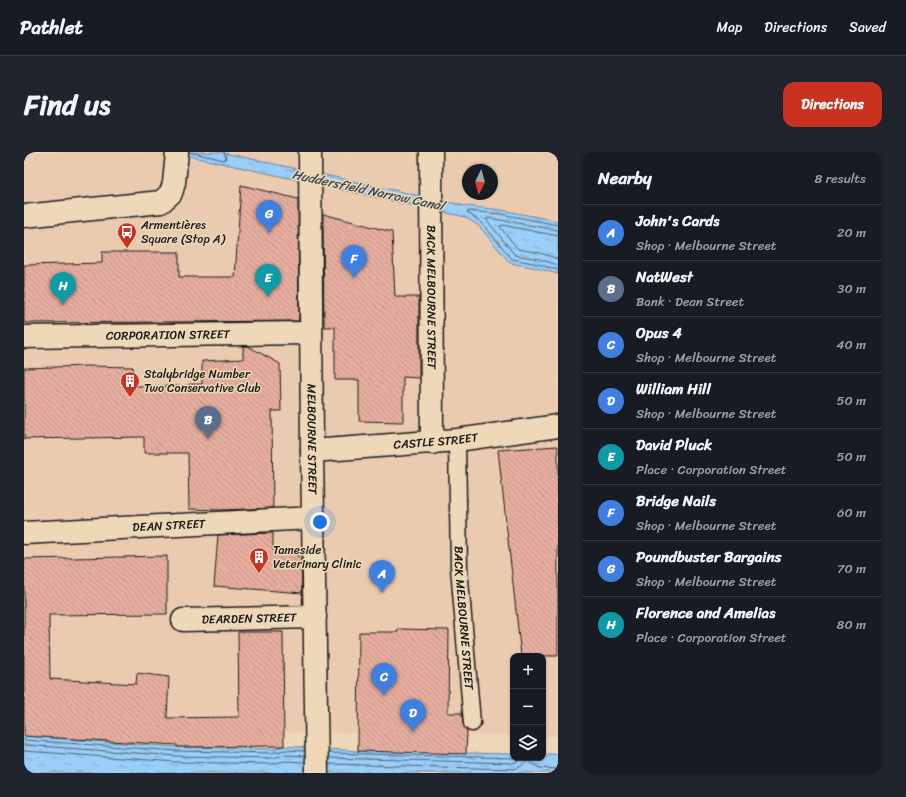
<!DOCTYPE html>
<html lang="en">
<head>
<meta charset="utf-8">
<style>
	:root { --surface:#171b24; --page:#20242c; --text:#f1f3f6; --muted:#9ea1a6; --line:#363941; --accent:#c8321e }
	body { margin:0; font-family:Sriracha,sans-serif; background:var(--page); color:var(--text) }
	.controls { position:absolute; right:12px; bottom:12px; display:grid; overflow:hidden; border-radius:8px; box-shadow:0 1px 3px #0004 }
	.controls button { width:36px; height:36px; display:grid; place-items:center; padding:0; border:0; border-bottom:1px solid var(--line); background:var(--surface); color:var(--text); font:20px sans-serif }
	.compass { position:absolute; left:438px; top:12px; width:36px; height:36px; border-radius:50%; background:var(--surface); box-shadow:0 1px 3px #0004; rotate:186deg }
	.you { position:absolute; left:296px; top:370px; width:14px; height:14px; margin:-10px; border:3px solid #fff; border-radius:50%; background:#1a73e8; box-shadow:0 0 0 6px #1a73e833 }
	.badge { display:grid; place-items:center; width:26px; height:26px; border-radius:50%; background:var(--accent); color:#fff; font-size:13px; font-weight:700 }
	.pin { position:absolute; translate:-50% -33px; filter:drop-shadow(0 1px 2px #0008) }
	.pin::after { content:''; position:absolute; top:21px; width:14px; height:12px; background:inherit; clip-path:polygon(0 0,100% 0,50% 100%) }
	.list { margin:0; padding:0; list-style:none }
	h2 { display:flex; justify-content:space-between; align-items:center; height:52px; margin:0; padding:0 16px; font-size:17px }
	h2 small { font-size:13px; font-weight:400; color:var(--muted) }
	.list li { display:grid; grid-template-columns:26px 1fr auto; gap:12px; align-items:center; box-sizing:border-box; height:56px; padding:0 16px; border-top:1px solid var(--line) }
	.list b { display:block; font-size:15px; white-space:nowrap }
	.list p { margin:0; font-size:13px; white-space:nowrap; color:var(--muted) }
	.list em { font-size:13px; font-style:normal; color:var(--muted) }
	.icon { flex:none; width:22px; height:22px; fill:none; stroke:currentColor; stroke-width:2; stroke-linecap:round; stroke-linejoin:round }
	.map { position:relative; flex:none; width:534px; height:621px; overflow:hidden; border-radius:12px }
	header { display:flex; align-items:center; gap:24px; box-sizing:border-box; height:56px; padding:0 20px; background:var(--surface); border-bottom:1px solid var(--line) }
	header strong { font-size:19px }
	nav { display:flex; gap:22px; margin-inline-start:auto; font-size:14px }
	.intro { display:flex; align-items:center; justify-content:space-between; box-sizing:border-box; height:96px; padding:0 24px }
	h1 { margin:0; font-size:28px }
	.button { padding:10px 18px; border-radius:12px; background:var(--accent); color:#fff; font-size:14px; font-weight:700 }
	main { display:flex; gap:24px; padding:0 24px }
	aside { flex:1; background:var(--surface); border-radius:12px; box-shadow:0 1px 3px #0004 }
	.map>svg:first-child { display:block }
</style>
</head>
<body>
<header>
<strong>Pathlet</strong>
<nav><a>Map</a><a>Directions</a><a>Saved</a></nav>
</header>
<div class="intro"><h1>Find us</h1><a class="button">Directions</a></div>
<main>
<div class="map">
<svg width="534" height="621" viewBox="0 0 534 621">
	<defs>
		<pattern id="water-ripples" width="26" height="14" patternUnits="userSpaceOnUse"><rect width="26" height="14" fill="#9acdf7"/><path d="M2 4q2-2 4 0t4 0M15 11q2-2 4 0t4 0" fill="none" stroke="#84afd3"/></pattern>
		<pattern id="building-back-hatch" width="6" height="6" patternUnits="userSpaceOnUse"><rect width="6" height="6" fill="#e5ad9e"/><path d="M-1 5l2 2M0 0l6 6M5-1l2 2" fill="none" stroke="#c49488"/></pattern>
	</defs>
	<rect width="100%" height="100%" fill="#eed8b7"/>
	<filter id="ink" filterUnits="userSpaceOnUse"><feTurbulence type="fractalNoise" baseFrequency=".025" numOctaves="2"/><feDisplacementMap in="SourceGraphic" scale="8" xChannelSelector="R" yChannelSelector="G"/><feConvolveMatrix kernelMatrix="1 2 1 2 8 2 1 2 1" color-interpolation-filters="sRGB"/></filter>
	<g filter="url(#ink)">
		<path fill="#ebcbb0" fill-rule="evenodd" d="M 0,0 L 534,0 L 534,584 L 519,584 L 519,504 L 489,504 L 489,583 L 102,579 L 0,571 ZM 444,18 L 468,18 L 468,42 L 444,42 Z"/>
		<path fill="url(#water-ripples)" stroke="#68869f" d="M 147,0 L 196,0 L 442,54 L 477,58 L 534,69 L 534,122 L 513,116 L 486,111 L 455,74 L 441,65 Z
			M 0,584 L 153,595 L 248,597 L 260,594 L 334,599 L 489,602 L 489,606 L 519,606 L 519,602 L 534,602 L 534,621 L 0,621 Z"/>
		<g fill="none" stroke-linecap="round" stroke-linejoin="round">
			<path stroke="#4e6374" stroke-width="1" d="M 165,0 L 200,8 L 202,6 L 200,0
				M 534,73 L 477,62 L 445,59 L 443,60 L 458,71 L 488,107 L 514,112 L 534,118
				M 534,78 L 464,66 L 462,67 L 491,103 L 515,107 L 534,113
				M 534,84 L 478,73 L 476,75 L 494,97 L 516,101 L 534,107
				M 0,588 L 153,599 L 248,601 L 260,598 L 281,599
				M 0,593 L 153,604 L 248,606 L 261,603 L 281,604
				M 0,599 L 152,610 L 247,612 L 261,609 L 281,610
				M 305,601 L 490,606
				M 305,606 L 488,611 L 493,610 L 497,606
				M 305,612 L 489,617 L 496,615 L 504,608 L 515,616 L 534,617"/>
		</g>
		<path fill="url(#building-back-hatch)" stroke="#1c1c1c" d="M 217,33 L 274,47 L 275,169 L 0,171 L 0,113 L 78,111 L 78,100 L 155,100 L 155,125 L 211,125 Z
			M 299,62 L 368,80 L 371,145 L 395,145 L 395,226 L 379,225 L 379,270 L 335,269 L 335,228 L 311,228 L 311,175 L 300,175 Z
			M 219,194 L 224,194 L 256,212 L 257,259 L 248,259 L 249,356 L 196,358 L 165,357 L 164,301 L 120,301 L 120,285 L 0,287 L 0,216 L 63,214 L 109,215 L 110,234 L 165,234 L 165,232 L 178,232 L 178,209 L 219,207 Z
			M 534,294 L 534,504 L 497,504 L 474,298 Z
			M 249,381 L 249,398 L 269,399 L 277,407 L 278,441 L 190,434 L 194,383 Z
			M 143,404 L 143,462 L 25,463 L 26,527 L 112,532 L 113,521 L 145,525 L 143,566 L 215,565 L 214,480 L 259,480 L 260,594 L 153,595 L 153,593 L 0,584 L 0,407 Z
			M 374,477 L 425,478 L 424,561 L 438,561 L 439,572 L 443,579 L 442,602 L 334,599 L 335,480 L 374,480 Z"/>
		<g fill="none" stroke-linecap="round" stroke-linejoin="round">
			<defs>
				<g id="lane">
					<path id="s1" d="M 433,288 L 435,416 L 448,571"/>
				</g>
				<g id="street">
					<path id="s2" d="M 286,0 L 288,299 L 293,621"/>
					<path id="s3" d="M 407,0 L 408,291"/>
					<path d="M 0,64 L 137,50 L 147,41 L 150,31 L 153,0"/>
					<path id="s4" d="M 0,185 L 287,181"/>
					<path id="s5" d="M 288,299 L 433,288 L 534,274"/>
					<path id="s6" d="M 0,381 L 289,366"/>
					<path id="s7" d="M 159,468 L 291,465"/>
				</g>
			</defs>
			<use href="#lane" stroke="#1c1c1c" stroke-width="19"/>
			<use href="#street" stroke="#1c1c1c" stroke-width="25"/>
			<use href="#lane" stroke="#eed8b7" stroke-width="16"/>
			<use href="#street" stroke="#eed8b7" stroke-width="22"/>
		</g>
	</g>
	<defs>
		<symbol id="bus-pin" viewBox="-11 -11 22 30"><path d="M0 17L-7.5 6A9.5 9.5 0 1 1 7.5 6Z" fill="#c8321e" stroke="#eed8b7"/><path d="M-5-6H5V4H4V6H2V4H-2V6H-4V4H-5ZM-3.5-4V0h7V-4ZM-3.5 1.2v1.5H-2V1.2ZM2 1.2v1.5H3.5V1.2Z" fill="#fff"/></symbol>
		<symbol id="building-pin" viewBox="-11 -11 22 30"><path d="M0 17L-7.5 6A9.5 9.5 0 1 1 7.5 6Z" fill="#c8321e" stroke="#eed8b7"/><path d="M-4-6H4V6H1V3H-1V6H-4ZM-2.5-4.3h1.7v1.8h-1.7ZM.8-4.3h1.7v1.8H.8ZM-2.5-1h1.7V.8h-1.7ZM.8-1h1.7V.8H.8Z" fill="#fff"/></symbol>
	</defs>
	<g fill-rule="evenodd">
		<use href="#bus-pin" x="92" y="69" width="22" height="30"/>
		<use href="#building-pin" x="95" y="218" width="22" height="30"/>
		<use href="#building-pin" x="224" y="394" width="22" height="30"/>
	</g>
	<g text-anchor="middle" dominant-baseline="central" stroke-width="3" stroke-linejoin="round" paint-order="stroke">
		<g font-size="12" fill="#1c1c1c" stroke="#eed8b7" text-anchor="start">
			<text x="117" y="73">Armentières<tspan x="117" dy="14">Square (Stop A)</tspan></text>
			<text x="120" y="222">Stalybridge Number<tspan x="120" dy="14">Two Conservative Club</tspan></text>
			<text x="249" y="398">Tameside<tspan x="249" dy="14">Veterinary Clinic</tspan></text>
		</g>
		<g font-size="12" fill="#1c1c1c" stroke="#eed8b7">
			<text stroke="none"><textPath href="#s3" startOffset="145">BACK MELBOURNE STREET</textPath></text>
			<text stroke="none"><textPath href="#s4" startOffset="144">CORPORATION STREET</textPath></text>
			<text stroke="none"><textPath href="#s2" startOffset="287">MELBOURNE STREET</textPath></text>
			<text stroke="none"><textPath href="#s5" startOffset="124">CASTLE STREET</textPath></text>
			<text stroke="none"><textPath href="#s6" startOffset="145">DEAN STREET</textPath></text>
			<text stroke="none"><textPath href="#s1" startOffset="178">BACK MELBOURNE STREET</textPath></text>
			<text stroke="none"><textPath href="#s7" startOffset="66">DEARDEN STREET</textPath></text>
		</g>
		<g font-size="13" font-style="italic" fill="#3c4853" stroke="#eed8b7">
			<text transform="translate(344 38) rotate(12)">Huddersfield Narrow Canal</text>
		</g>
	</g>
</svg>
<div class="controls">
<button>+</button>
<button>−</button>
<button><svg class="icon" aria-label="layers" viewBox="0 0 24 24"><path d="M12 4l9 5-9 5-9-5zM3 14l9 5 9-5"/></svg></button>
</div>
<svg class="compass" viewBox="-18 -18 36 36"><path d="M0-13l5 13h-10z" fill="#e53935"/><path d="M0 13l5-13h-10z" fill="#9ea1a6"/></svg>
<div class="you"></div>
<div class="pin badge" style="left:358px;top:441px;background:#3f7fe0">A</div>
<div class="pin badge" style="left:184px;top:287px;background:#5c6f8a">B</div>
<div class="pin badge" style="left:360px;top:544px;background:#3f7fe0">C</div>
<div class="pin badge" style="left:389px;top:580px;background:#3f7fe0">D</div>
<div class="pin badge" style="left:244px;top:145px;background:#0f9aa8">E</div>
<div class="pin badge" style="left:330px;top:126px;background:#3f7fe0">F</div>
<div class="pin badge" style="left:245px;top:81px;background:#3f7fe0">G</div>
<div class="pin badge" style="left:39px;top:153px;background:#0f9aa8">H</div>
</div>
<aside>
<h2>Nearby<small>8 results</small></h2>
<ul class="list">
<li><span class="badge" style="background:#3f7fe0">A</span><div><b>John's Cards</b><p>Shop · Melbourne Street</p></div><em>20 m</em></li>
<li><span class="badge" style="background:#5c6f8a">B</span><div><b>NatWest</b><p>Bank · Dean Street</p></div><em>30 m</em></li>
<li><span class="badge" style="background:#3f7fe0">C</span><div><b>Opus 4</b><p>Shop · Melbourne Street</p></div><em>40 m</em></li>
<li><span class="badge" style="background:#3f7fe0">D</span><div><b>William Hill</b><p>Shop · Melbourne Street</p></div><em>50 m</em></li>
<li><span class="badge" style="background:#0f9aa8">E</span><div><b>David Pluck</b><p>Place · Corporation Street</p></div><em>50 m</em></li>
<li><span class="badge" style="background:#3f7fe0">F</span><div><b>Bridge Nails</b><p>Shop · Melbourne Street</p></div><em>60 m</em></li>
<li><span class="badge" style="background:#3f7fe0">G</span><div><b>Poundbuster Bargains</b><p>Shop · Melbourne Street</p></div><em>70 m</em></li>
<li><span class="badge" style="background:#0f9aa8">H</span><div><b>Florence and Amelias</b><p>Place · Corporation Street</p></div><em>80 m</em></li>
</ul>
</aside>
</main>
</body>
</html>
